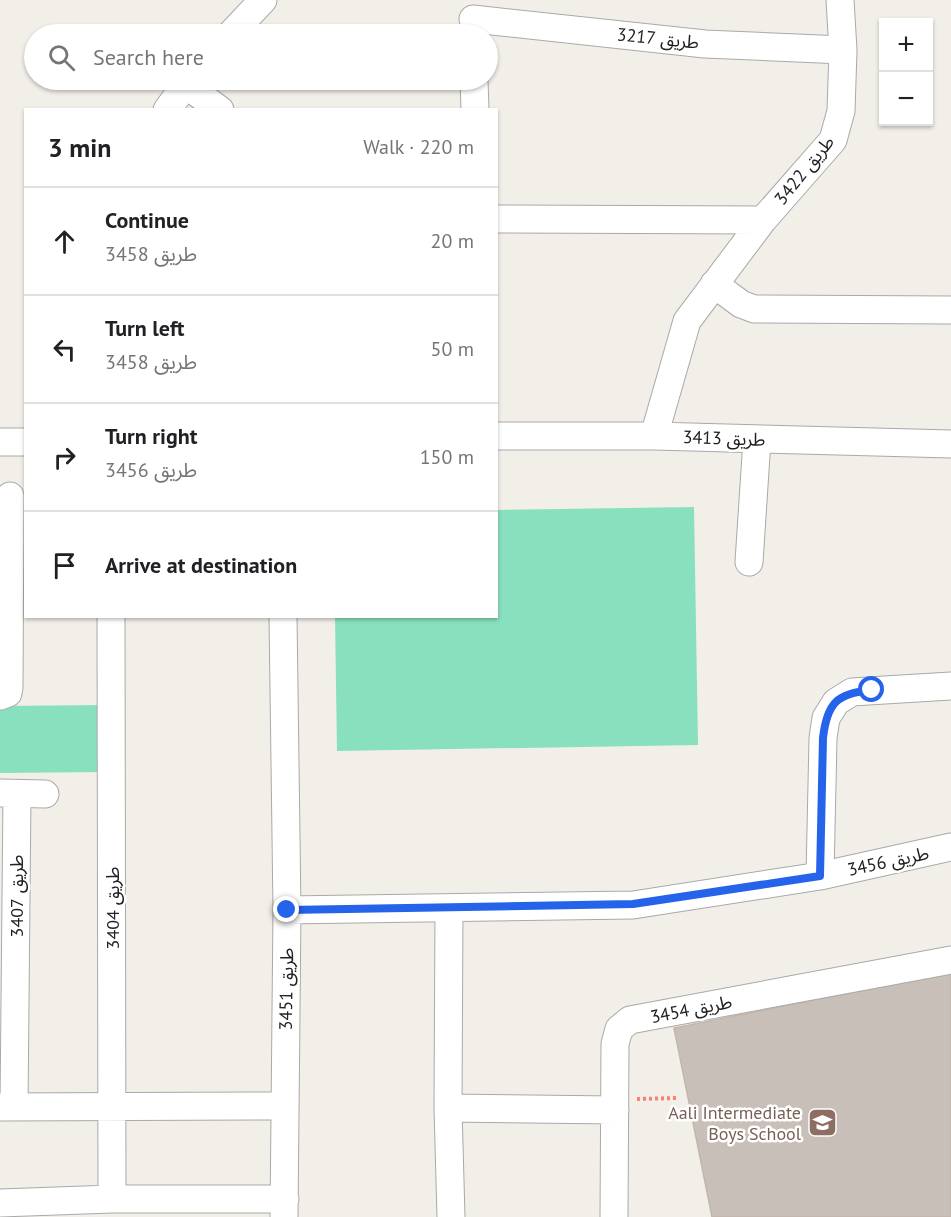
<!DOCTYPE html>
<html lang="en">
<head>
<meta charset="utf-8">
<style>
	:root { --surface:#fff; --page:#f6f6f6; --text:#202124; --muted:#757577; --line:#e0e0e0 }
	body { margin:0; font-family:"PT Sans","Noto Sans Arabic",sans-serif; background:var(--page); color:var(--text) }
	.controls { position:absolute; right:18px; top:18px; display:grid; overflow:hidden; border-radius:0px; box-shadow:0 2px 4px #0004 }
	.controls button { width:54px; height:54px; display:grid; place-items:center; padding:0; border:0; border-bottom:2px solid var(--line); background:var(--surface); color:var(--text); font:30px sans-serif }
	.stop { position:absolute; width:18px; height:18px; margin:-14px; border:4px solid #2563eb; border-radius:50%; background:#fff }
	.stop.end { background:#2563eb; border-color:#fff; box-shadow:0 2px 6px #0008 }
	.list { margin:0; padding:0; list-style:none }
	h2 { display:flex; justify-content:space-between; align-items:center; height:78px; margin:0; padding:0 24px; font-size:26px }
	h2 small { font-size:20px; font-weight:400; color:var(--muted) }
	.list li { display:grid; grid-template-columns:39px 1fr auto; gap:18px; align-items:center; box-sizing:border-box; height:108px; padding:0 24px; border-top:2px solid var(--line) }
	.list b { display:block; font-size:22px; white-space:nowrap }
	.list p { margin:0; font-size:20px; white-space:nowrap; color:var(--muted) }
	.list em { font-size:20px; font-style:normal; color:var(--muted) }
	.icon { flex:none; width:33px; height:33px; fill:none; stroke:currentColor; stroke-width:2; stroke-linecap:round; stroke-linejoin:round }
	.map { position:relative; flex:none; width:951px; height:1217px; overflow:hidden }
	.search { position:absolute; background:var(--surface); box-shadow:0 2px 4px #0004; left:24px; top:24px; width:474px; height:66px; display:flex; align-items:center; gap:15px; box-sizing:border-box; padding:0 21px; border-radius:33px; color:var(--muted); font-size:22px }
	.panel { position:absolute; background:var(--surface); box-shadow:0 2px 4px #0004; left:24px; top:108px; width:474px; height:510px; border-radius:0px }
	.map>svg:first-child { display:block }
</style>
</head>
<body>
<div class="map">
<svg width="951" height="1217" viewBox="0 0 951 1217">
	<rect width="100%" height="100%" fill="#f2efe9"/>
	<path fill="#88e0be" d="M 694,507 L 698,745 L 337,751 L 335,617 L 496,616 L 497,510 Z
		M 104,705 L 105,772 L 0,773 L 0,706 Z"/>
	<path fill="#c7bfb8" stroke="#c4b6ab" stroke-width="1.5" d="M 951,973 L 951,1217 L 712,1217 L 674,1028 Z"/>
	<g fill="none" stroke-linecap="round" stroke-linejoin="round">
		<defs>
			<path id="minor" d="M 473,19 L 705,44 L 843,50
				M 231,34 L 263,0
				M 474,80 L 475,110
				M 185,84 L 220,110
				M 167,110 L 189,80
				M 496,219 L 763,220
				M 714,284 L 741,304 L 754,309 L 951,310
				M 496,436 L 654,436 L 951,444
				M 654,436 L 687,321 L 763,220 L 833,140 L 841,111 L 843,50 L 840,0
				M 0,442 L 26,442
				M 749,562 L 757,440
				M 111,616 L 112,1199
				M 283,616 L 287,910 L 284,1217
				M 0,696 L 8,693 L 9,687 L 10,496
				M 0,793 L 45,794
				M 820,876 L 823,738 L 826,718 L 836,702 L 852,692 L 951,686
				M 449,908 L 448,1108 L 451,1217
				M 287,910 L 633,905 L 820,876 L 951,847
				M 0,1107 L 284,1106
				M 14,1107 L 17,794
				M 448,1108 L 615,1110
				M 0,1203 L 112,1199 L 285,1199
				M 614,1217 L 615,1044 L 619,1029 L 630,1020 L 951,960"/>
		</defs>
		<use href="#minor" stroke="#a9a9a9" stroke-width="29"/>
		<path stroke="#fa8072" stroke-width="4" stroke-dasharray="3 3" stroke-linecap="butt" d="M 637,1099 L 677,1098"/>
		<use href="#minor" stroke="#fff" stroke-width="27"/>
	</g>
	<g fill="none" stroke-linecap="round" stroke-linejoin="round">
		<path stroke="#2563eb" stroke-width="8" d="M 287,910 L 633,904 L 820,876 L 823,738 C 827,703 837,693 872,690"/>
	</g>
	<defs>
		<symbol id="school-square" viewBox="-11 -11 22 22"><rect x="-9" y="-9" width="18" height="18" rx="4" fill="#8d6e63" stroke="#fff"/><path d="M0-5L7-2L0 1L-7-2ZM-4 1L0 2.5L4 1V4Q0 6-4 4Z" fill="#fff"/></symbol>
	</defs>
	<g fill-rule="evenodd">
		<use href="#school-square" x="806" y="1106" width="33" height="33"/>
	</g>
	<g text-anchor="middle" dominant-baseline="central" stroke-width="5" stroke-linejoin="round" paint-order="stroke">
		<g font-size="18" fill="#222" stroke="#fff">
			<text transform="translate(658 38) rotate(6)">طريق 3217</text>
			<text transform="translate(804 170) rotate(-51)">طريق 3422</text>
			<text transform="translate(724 438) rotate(2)">طريق 3413</text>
			<text transform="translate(888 861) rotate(-12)">طريق 3456</text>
			<text transform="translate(16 896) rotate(-90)">طريق 3407</text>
			<text transform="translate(112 908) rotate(-90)">طريق 3404</text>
			<text transform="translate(286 989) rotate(-89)">طريق 3451</text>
			<text transform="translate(691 1009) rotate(-11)">طريق 3454</text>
		</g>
		<g font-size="18" fill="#785e54" stroke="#fff" text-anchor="end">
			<text x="801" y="1112">Aali Intermediate<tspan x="801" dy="21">Boys School</tspan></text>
		</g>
	</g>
</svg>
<div class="controls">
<button>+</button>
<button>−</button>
</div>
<div class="stop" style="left:872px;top:690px"></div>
<div class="stop end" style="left:287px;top:910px"></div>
<div class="search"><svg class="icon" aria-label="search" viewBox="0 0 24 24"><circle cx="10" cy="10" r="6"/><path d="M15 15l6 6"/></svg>Search here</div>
<section class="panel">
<h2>3 min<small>Walk · 220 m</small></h2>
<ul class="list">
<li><svg class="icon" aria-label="ahead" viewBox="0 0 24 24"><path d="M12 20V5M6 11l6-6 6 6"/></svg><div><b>Continue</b><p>طريق 3458</p></div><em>20 m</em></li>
<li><svg class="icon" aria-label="left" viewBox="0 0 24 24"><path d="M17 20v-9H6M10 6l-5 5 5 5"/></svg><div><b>Turn left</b><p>طريق 3458</p></div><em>50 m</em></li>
<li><svg class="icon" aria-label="right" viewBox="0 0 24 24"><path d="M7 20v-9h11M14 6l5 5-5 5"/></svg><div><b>Turn right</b><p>طريق 3456</p></div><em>150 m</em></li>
<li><svg class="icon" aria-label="arrive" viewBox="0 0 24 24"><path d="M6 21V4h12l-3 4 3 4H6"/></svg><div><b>Arrive at destination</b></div></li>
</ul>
</section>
</div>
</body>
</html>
